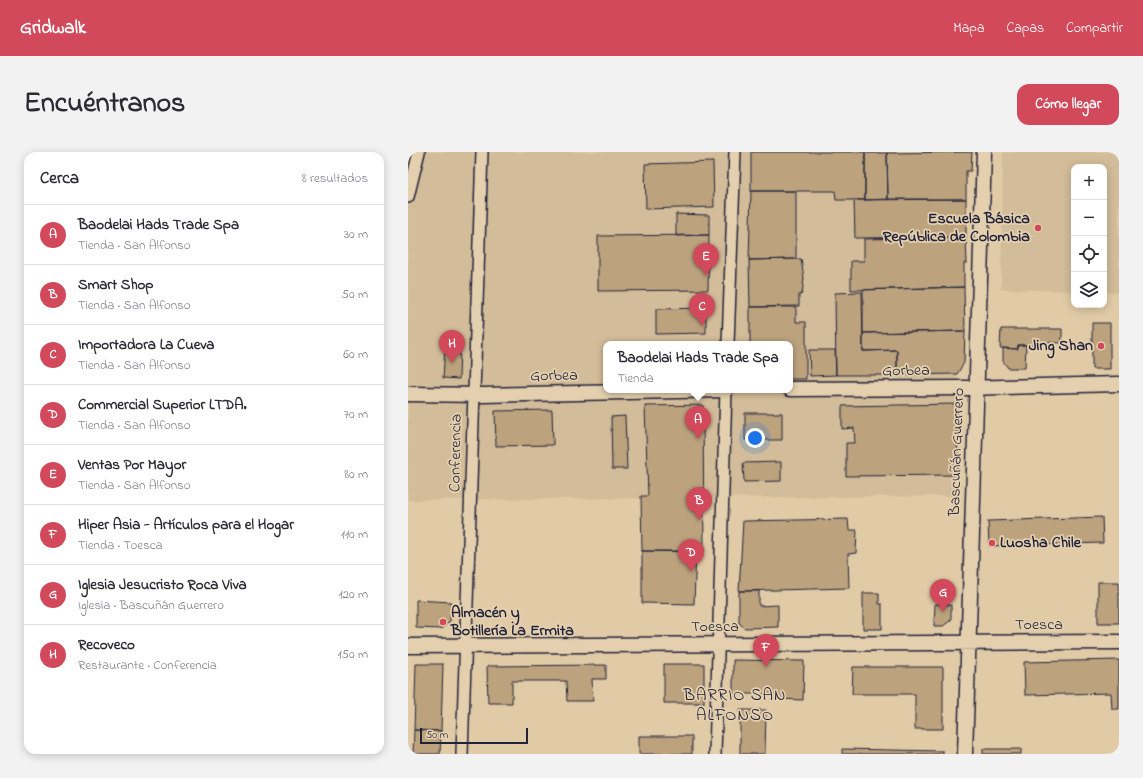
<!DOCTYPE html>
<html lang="es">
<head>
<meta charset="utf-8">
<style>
	:root { --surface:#fff; --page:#f2f2f3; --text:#2b2b33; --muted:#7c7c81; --line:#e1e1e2; --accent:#d1495b }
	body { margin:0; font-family:"Indie Flower",sans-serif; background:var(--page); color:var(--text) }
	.controls { position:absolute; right:12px; top:12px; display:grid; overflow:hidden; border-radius:8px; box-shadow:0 2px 10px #0003 }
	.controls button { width:36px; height:36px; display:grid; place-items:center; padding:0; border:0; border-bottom:1px solid var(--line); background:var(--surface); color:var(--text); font:20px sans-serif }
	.scale { position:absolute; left:12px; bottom:10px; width:108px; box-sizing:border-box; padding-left:4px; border:2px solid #22223b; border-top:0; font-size:11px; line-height:14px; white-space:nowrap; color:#22223b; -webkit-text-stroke:3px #e4d0ae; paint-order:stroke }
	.you { position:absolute; left:347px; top:286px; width:14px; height:14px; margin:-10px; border:3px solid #fff; border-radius:50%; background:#1a73e8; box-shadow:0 0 0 6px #1a73e833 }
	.badge { display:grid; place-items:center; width:26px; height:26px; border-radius:50%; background:var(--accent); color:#fff; font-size:13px; font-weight:700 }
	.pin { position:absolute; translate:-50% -33px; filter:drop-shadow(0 1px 2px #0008) }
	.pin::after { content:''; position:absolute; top:21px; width:14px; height:12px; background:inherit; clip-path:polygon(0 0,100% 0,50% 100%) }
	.popup { position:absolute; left:195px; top:189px; width:190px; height:52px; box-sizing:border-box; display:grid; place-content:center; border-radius:8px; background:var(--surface); filter:drop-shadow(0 1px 3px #0005); font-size:13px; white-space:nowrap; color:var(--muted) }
	.popup b { font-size:15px; color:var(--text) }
	.popup::after { content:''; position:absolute; left:50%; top:100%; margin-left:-8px; border:8px solid transparent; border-top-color:var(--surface) }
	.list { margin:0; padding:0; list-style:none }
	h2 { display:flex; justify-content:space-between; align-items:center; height:52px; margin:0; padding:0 16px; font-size:17px }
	h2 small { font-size:13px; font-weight:400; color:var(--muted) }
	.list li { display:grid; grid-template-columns:26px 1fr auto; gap:12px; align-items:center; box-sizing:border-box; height:60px; padding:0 16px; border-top:1px solid var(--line) }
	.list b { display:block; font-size:15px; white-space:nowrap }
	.list p { margin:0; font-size:13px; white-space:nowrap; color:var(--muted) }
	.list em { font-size:13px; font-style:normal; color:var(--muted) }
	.icon { flex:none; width:22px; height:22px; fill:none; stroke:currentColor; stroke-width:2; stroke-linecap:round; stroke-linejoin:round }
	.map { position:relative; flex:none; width:711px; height:602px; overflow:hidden; border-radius:12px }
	header { display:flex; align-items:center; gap:24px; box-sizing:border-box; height:56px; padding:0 20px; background:var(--accent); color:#fff }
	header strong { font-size:19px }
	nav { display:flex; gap:22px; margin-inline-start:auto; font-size:14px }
	.intro { display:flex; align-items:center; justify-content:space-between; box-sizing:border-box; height:96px; padding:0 24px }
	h1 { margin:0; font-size:28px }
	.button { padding:10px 18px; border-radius:12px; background:var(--accent); color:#fff; font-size:14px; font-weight:700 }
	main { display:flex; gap:24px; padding:0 24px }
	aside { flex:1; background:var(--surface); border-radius:12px; box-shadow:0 2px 10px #0003 }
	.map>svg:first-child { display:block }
</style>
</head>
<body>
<header>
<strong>Gridwalk</strong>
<nav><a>Mapa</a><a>Capas</a><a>Compartir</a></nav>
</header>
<div class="intro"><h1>Encuéntranos</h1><a class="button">Cómo llegar</a></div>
<main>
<aside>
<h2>Cerca<small>8 resultados</small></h2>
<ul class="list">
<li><span class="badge">A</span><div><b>Baodelai Hads Trade Spa</b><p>Tienda · San Alfonso</p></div><em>30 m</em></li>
<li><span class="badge">B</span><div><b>Smart Shop</b><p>Tienda · San Alfonso</p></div><em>50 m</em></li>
<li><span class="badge">C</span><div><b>Importadora La Cueva</b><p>Tienda · San Alfonso</p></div><em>60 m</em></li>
<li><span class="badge">D</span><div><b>Commercial Superior LTDA.</b><p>Tienda · San Alfonso</p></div><em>70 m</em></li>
<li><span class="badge">E</span><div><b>Ventas Por Mayor</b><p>Tienda · San Alfonso</p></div><em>80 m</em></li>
<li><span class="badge">F</span><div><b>Hiper Asia - Artículos para el Hogar</b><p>Tienda · Toesca</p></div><em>110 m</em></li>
<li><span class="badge">G</span><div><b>Iglesia Jesucristo Roca Viva</b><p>Iglesia · Bascuñán Guerrero</p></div><em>120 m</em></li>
<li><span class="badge">H</span><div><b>Recoveco</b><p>Restaurante · Conferencia</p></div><em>150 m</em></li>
</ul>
</aside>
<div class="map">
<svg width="711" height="602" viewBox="0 0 711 602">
	<rect width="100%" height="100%" fill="#e1cba7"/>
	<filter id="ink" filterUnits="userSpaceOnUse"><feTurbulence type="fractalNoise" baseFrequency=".025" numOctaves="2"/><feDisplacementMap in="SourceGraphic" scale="8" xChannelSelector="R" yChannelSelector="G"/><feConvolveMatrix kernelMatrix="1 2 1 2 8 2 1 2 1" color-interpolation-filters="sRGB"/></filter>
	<g filter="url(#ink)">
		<path fill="#d2bc99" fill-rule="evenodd" d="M 0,0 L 564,0 L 563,19 L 558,19 L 559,111 L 556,111 L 556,211 L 549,222 L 549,344 L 0,348 ZM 198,192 L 382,192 L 382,238 L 198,238 Z
			M 610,0 L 711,0 L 711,141 L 696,140 L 696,15 L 666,15 L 666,139 L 593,137 L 595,1 Z"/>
		<path fill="#bca37e" stroke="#22223b" d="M 343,0 L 457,0 L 457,48 L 428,48 L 427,39 L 343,39 Z
			M 564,0 L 563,19 L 558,19 L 558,47 L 480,47 L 479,1 Z
			M 457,1 L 479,1 L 480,47 L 457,48 Z
			M 305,10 L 306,55 L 238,57 L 237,12 Z
			M 343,39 L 388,39 L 388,107 L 341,108 Z
			M 558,47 L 558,85 L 447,86 L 446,48 Z
			M 268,62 L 301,63 L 301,83 L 268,84 Z
			M 301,83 L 300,138 L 190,139 L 190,84 Z
			M 558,85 L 559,111 L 556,111 L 556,135 L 443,138 L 443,109 L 456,109 L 456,87 Z
			M 388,107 L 393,107 L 396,126 L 394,142 L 391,143 L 391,154 L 342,155 L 341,108 Z
			M 556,135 L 557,179 L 455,181 L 455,138 Z
			M 454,140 L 455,199 L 489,198 L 489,223 L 428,223 L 427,141 Z
			M 342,155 L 388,155 L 388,170 L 398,170 L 398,227 L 382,227 L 382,192 L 342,192 Z
			M 298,156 L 298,181 L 248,182 L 248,157 Z
			M 684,171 L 702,171 L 702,217 L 684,217 Z
			M 593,177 L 654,177 L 654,191 L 628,190 L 627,193 L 610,193 L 610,197 L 592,196 Z
			M 557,179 L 556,211 L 549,222 L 489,223 L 489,198 L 455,199 L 455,181 Z
			M 610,193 L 618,193 L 617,216 L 600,216 L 595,209 L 595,196 L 610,197 Z
			M 37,194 L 52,195 L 51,227 L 35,226 Z
			M 401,198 L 427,198 L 428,223 L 402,224 Z
			M 549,252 L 550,323 L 438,324 L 438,291 L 447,291 L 446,276 L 434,277 L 434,254 Z
			M 295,253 L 296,400 L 234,399 L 233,344 L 240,344 L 237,254 Z
			M 144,258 L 145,293 L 88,294 L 87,259 Z
			M 337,261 L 374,261 L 374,288 L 337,288 Z
			M 217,264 L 219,317 L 204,317 L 203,265 Z
			M 373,310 L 373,329 L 336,330 L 335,311 Z
			M 694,365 L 695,391 L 581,394 L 580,369 Z
			M 440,367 L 441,378 L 449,378 L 448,401 L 440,402 L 441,436 L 331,439 L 335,369 Z
			M 234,399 L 288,399 L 286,452 L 234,451 Z
			M 690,430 L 711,430 L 711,471 L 690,471 Z
			M 331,439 L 351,439 L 351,454 L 370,453 L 370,475 L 337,476 L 331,471 Z
			M 455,441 L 471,441 L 471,452 L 474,452 L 474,477 L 455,477 Z
			M 8,448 L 43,450 L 42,469 L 33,477 L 8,476 Z
			M 527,452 L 543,453 L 543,468 L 535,474 L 526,474 Z
			M 325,508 L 396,509 L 395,548 L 370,547 L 370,542 L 325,542 Z
			M 711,508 L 711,557 L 704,557 L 703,541 L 617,543 L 616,510 Z
			M 8,512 L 35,512 L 33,579 L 6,578 Z
			M 256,512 L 296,512 L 296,551 L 256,551 Z
			M 198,513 L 198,527 L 184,527 L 185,549 L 159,549 L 158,529 L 104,529 L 104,551 L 80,551 L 79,514 Z
			M 445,515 L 535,515 L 535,577 L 507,577 L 507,542 L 444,542 Z
			M 332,558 L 358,558 L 357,602 L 332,602 Z
			M 6,578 L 33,579 L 32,602 L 5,602 Z
			M 231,584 L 284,584 L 284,602 L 231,602 Z
			M 434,597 L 535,599 L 535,602 L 434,602 Z
			M 575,597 L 613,597 L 613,602 L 575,602 Z"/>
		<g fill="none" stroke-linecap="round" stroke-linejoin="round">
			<defs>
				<path id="minor" d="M 0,45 L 11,0
					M 320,192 L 327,0
					M 54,602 L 74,0
					M 307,602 L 318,238"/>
				<path id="tertiary" d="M 382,237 L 555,236 L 711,232
					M 0,242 L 75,243 L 318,238
					M 0,494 L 711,490
					M 557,602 L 576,0"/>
			</defs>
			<use href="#minor" stroke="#22223b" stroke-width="14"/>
			<use href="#tertiary" stroke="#22223b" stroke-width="17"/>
			<use href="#minor" stroke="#e4d0ae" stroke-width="11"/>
			<use href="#tertiary" stroke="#e4d0ae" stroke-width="14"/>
		</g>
	</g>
	<g fill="#d1495b" stroke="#e4d0ae" stroke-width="1.5">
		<circle cx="630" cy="76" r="4"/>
		<circle cx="693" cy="194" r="4"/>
		<circle cx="584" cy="391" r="4"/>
		<circle cx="35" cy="470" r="4"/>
	</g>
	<g text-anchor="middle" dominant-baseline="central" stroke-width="3.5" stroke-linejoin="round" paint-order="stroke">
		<g font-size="16" font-weight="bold" fill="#22223b" stroke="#e4d0ae" text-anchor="end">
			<text x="622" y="67">Escuela Básica<tspan x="622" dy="18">República de Colombia</tspan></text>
			<text x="685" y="194">Jing Shan</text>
			<text x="592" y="391" text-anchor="start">Luosha Chile</text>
			<text x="43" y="461" text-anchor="start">Almacén y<tspan x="43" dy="18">Botillería La Ermita</tspan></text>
		</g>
		<g font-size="16" fill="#22223b" stroke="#e4d0ae">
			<text transform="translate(498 219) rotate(-1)">Gorbea</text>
			<text transform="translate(146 224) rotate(-1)">Gorbea</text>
			<text transform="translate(549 300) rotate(-88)">Bascuñán Guerrero</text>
			<text transform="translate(48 301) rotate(-89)">Conferencia</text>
			<text x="631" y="473">Toesca</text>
			<text x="307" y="475">Toesca</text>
		</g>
		<g font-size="17" letter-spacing="1" fill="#22223b" stroke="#e4d0ae">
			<text x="327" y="543">BARRIO SAN<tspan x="327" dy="20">ALFONSO</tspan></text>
		</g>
	</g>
</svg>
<div class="controls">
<button>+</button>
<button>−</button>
<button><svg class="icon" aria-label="locate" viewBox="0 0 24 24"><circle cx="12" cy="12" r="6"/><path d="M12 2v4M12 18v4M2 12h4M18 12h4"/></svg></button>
<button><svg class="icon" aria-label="layers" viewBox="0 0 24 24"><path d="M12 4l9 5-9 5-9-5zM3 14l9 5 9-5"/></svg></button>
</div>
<div class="scale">50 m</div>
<div class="you"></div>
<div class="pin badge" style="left:290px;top:287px">A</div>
<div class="popup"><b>Baodelai Hads Trade Spa</b>Tienda</div>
<div class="pin badge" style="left:291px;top:368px">B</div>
<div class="pin badge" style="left:294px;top:174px">C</div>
<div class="pin badge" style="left:283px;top:420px">D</div>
<div class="pin badge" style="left:298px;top:124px">E</div>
<div class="pin badge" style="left:358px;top:515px">F</div>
<div class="pin badge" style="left:535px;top:460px">G</div>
<div class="pin badge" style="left:44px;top:211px">H</div>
</div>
</main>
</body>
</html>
